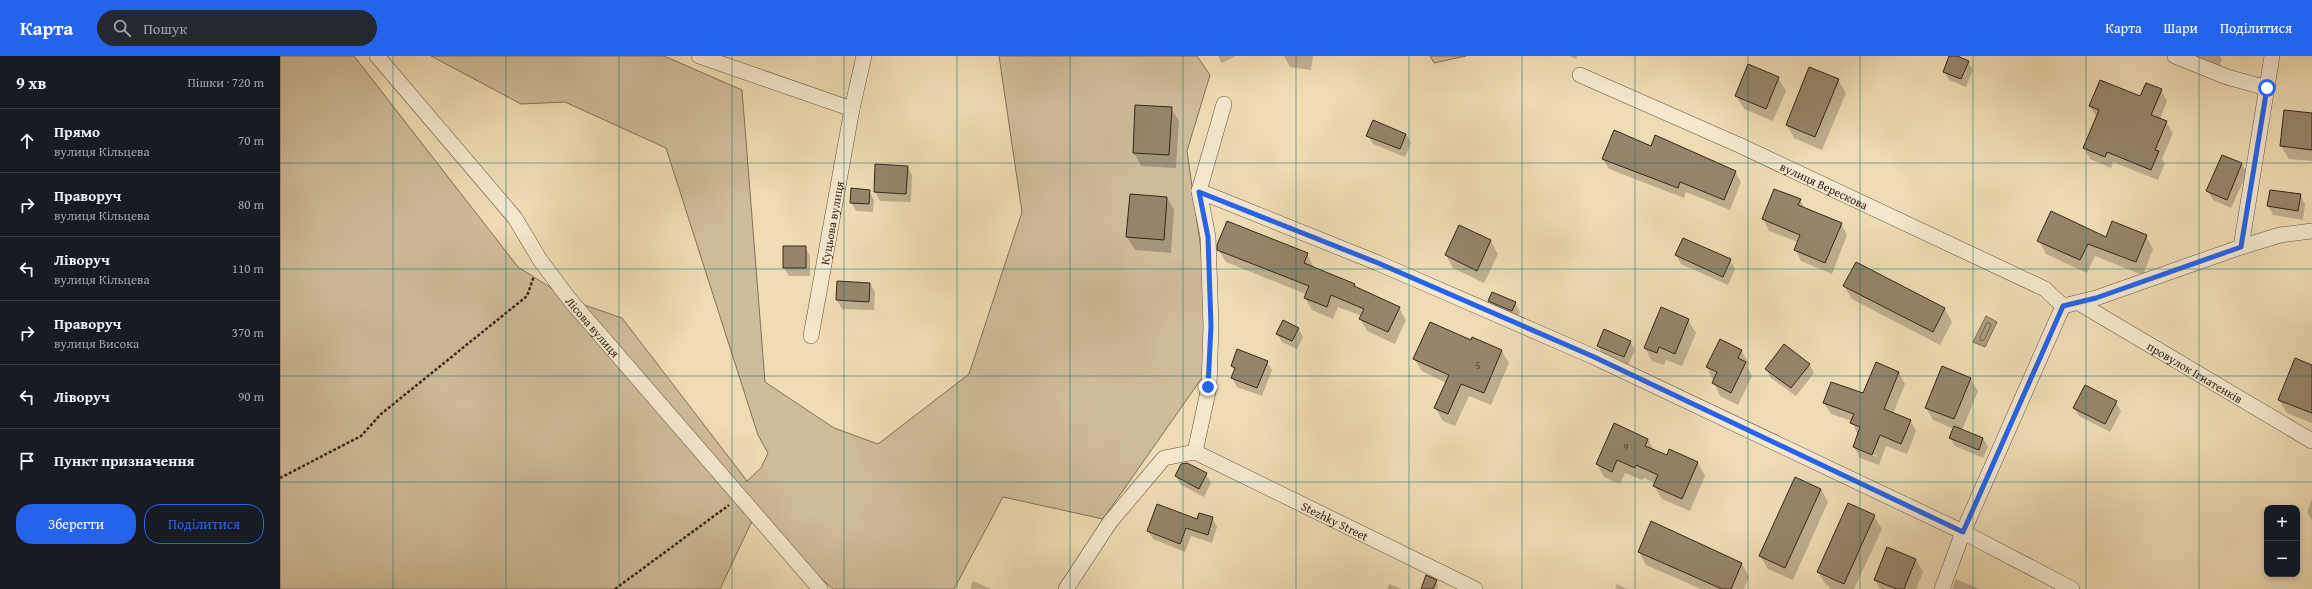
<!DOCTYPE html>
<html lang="uk">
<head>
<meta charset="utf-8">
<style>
	:root { --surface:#171b24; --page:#242831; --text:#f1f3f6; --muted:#9ea1a6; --line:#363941; --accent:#2563eb }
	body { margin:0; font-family:"Gentium Book Plus",serif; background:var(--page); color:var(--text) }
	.controls { position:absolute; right:12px; bottom:12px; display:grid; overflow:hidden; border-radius:8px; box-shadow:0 2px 6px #0003 }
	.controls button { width:36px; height:36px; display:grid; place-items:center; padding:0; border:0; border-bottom:1px solid var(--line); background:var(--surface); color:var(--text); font:20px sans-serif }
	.stop { position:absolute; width:12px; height:12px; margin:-9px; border:3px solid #2563eb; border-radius:50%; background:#fff }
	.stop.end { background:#2563eb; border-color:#fff; box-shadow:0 1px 4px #0008 }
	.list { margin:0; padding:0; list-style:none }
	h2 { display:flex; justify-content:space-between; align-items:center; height:52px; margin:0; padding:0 16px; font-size:17px }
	h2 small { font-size:13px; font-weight:400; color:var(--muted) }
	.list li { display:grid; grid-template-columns:26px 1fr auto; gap:12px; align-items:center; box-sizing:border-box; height:64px; padding:0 16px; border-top:1px solid var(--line) }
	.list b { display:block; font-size:15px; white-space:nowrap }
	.list p { margin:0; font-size:13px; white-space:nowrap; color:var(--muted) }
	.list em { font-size:13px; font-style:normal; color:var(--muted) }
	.actions { display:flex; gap:8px; padding:12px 16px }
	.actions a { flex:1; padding:9px 0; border:1px solid var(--accent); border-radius:16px; text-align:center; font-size:14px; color:var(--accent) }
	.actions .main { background:var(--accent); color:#fff }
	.icon { flex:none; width:22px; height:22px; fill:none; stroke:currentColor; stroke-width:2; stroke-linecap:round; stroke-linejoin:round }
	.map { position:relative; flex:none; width:2032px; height:533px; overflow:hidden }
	header { display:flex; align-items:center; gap:24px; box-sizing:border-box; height:56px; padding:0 20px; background:var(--accent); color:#fff }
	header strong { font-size:19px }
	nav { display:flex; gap:22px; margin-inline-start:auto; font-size:14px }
	.search { width:280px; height:36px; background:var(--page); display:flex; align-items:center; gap:10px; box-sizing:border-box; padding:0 14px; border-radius:22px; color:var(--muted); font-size:15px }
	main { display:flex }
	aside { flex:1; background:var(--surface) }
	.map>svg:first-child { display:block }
</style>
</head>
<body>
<header>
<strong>Карта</strong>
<div class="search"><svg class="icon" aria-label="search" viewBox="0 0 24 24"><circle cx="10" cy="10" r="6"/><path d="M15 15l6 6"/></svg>Пошук</div>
<nav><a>Карта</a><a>Шари</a><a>Поділитися</a></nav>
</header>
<main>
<aside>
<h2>9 хв<small>Пішки · 720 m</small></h2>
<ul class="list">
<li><svg class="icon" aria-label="ahead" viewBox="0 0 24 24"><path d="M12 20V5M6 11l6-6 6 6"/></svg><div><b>Прямо</b><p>вулиця Кільцева</p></div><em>70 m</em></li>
<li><svg class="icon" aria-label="right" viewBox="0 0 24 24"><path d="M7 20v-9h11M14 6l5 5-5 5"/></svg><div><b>Праворуч</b><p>вулиця Кільцева</p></div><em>80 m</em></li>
<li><svg class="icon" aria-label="left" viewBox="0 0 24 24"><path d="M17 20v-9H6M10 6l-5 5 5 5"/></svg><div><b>Ліворуч</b><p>вулиця Кільцева</p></div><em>110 m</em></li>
<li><svg class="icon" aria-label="right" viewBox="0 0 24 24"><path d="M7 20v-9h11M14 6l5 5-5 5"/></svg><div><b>Праворуч</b><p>вулиця Висока</p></div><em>370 m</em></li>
<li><svg class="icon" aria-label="left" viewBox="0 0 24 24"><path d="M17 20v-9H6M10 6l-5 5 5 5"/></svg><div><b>Ліворуч</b></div><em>90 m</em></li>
<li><svg class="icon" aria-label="arrive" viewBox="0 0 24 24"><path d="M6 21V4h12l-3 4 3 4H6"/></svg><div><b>Пункт призначення</b></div></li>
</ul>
<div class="actions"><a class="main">Зберегти</a><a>Поділитися</a></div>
</aside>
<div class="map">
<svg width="2032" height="533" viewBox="0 0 2032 533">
	<rect width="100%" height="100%" fill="#efdbb4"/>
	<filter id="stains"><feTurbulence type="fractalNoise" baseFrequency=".005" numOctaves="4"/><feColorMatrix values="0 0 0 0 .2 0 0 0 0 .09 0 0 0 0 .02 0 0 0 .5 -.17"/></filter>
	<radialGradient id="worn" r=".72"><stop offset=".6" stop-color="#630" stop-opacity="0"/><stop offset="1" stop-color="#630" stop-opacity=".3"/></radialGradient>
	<path fill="#cfbc9a" stroke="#82725a" d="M 0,0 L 74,0 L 238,211 L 290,244 L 342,262 L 467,425 L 481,412 L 488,397 L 478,379 L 386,92 L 285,46 L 241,48 L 151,0 L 384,0 L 462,34 L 485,326 L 554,372 L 598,388 L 689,318 L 742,156 L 719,0 L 917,0 L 930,19 L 907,95 L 925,222 L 924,319 L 823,463 L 723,441 L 674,533 L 553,533 L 473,463 L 440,533 L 0,533 Z
		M 1150,0 L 1186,0 L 1154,7 Z"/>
	<path fill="#b09e7f" stroke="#7f6e56" d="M 1706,260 L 1717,266 L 1705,291 L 1693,286 Z"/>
	<path fill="#0003" fill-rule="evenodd" d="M 938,0 L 955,0 L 942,7 Z
		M 1004,0 L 1033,0 L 1031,14 L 1010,11 Z
		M 1290,0 L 1297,0 L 1296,3 Z
		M 1670,0 L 1688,5 L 1693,14 L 1686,31 L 1669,24 L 1664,16 Z
		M 1897,0 L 1940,0 L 1942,3 L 1937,16 Z
		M 1498,22 L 1506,35 L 1493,65 L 1464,53 L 1456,40 Z
		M 1558,24 L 1566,37 L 1542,94 L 1514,82 L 1507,69 Z
		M 1881,34 L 1887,45 L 1880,63 L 1886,66 L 1893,77 L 1882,103 L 1885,107 L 1878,124 L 1833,106 L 1831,112 L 1810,103 L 1804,92 L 1817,62 L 1810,50 L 1861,41 Z
		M 891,52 L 899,65 L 896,112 L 861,110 L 854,97 Z
		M 2005,55 L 2032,58 L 2032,105 L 2009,103 L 2001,90 Z
		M 1126,78 L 1131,87 L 1125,101 L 1093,88 L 1088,80 Z
		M 1372,91 L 1455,115 L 1461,126 L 1450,154 L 1406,136 L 1404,142 L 1329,113 L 1323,103 Z
		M 1943,100 L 1962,108 L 1967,117 L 1951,152 L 1933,144 L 1928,135 Z
		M 596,109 L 627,111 L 632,119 L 631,146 L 600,145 L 595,136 Z
		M 589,135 L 594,144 L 593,156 L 576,155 L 571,146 Z
		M 1991,135 L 2020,139 L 2025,148 L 2023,164 L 1993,159 L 1988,150 Z
		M 887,142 L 894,154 L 891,197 L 855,194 L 847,181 Z
		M 1520,144 L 1525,153 L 1561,168 L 1567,179 L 1552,218 L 1521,205 L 1515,194 L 1518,186 L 1489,175 L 1483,163 Z
		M 1180,170 L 1211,185 L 1218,198 L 1204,227 L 1173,212 L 1166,199 Z
		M 1866,180 L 1873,193 L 1863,219 L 1815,200 L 1807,217 L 1766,198 L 1759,185 Z
		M 525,191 L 530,200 L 530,220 L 509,220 L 504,212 Z
		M 938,193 L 1027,198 L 1034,212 L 1074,228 L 1076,232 L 1119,252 L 1126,264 L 1115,288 L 1087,275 L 1080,263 L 1082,260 L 1058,251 L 1053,263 L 1032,254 L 1025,242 L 1026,238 L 946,206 Z
		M 1396,199 L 1450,204 L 1455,213 L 1448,229 L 1401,208 Z
		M 1576,208 L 1665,253 L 1672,266 L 1660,289 L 1572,243 L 1564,230 Z
		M 558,226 L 590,228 L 595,236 L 594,254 L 562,253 L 557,244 Z
		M 1209,245 L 1235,247 L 1240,256 L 1237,264 L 1214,254 Z
		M 1408,264 L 1416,277 L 1402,310 L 1386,304 L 1384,309 L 1372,305 L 1365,292 Z
		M 1018,272 L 1023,281 L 1017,293 L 1002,286 L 997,278 Z
		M 1191,285 L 1221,294 L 1229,307 L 1211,349 L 1189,340 L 1175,370 L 1163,365 L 1155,352 L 1166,327 L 1142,315 L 1134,303 Z
		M 1350,285 L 1355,294 L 1348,309 L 1323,299 L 1318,290 Z
		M 1461,294 L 1469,307 L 1467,311 L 1472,320 L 1458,349 L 1440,340 L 1427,311 Z
		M 987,306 L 992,314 L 982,340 L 957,331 L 952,322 L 955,315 L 952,310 Z
		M 1529,308 L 1534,317 L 1516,340 L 1491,322 L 1486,313 Z
		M 1596,308 L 1619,317 L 1625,328 L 1613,358 L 1630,364 L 1636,375 L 1627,398 L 1606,390 L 1599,409 L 1580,402 L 1574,391 L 1578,379 L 1572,365 L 1551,358 L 1544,347 L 1584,338 ZM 1582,393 L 1597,400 L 1597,401 L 1582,395 Z
		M 2032,310 L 2032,367 L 2007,357 L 1999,344 Z
		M 1690,322 L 1698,335 L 1682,374 L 1703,382 L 1708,391 L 1703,402 L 1675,390 L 1670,382 L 1674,373 L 1653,364 L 1646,352 Z
		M 1836,346 L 1841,355 L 1830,376 L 1799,360 L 1794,352 Z
		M 1368,383 L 1374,395 L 1387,401 L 1390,395 L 1418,407 L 1425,420 L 1410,455 L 1382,443 L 1374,430 L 1375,427 L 1364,422 L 1362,424 L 1345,417 L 1340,428 L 1324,421 L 1317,408 Z
		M 926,418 L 931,427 L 924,441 L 901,429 L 896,420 Z
		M 1541,433 L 1548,446 L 1513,524 L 1488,513 L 1480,500 Z
		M 2032,443 L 2032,464 L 2027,456 Z
		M 1594,460 L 1602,473 L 1574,533 L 1549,533 L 1550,531 L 1546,529 L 1538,516 Z
		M 932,462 L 937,471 L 932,487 L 911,480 L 905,496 L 873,483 L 868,475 Z
		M 1371,466 L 1462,508 L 1469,521 L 1464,533 L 1421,533 L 1366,509 L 1359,496 Z
		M 1636,503 L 1643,516 L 1636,533 L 1600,533 L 1595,524 Z
		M 1676,523 L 1700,533 L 1672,533 Z
		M 693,525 L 711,533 L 690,533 Z
		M 1156,525 L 1158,529 L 1157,533 L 1142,533 Z
		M 1109,528 L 1122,533 L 1107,533 Z
		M 1337,528 L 1348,533 L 1335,533 Z"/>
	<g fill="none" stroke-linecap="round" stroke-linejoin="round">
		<path stroke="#72624c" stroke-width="1" d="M 1707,267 L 1710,267 L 1711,269 L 1704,284 L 1701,285 L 1700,282 Z"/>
	</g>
	<path fill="#96856a" stroke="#352719" d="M 1669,0 L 1677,0 L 1689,5 L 1681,23 L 1663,16 Z
		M 1468,8 L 1499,21 L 1486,53 L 1455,40 Z
		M 1529,11 L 1559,23 L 1535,81 L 1506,69 Z
		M 1820,24 L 1860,40 L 1866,27 L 1882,33 L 1871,59 L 1887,65 L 1875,94 L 1879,95 L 1871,114 L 1827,96 L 1825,101 L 1803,92 L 1819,54 L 1809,50 Z
		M 855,49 L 892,51 L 889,99 L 853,97 Z
		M 2004,54 L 2032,57 L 2032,94 L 2000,90 Z
		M 1093,64 L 1126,78 L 1120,93 L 1086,80 Z
		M 1334,74 L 1371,90 L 1375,79 L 1456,115 L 1444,144 L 1400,126 L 1398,132 L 1322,103 Z
		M 1942,99 L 1962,107 L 1947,144 L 1926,135 Z
		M 595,108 L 628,110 L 626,138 L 594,136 Z
		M 571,132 L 590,134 L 589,148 L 570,147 Z
		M 1494,133 L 1521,143 L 1518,149 L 1562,167 L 1545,207 L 1514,194 L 1520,179 L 1482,163 Z
		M 1990,134 L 2021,138 L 2018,155 L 1987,150 Z
		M 850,138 L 887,141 L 884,184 L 846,181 Z
		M 1771,155 L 1826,181 L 1832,165 L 1867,179 L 1856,206 L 1808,188 L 1800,204 L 1757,185 Z
		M 947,165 L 1028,197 L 1024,207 L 1075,228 L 1074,230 L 1120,251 L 1108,276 L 1079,263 L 1084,253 L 1051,239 L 1047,251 L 1024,242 L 1029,230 L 937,194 L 937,189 Z
		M 1179,169 L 1211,184 L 1197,215 L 1165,199 Z
		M 1403,182 L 1451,203 L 1443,221 L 1395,199 Z
		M 503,190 L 526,190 L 526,212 L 503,212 Z
		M 1576,206 L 1665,252 L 1653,276 L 1563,230 Z
		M 557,225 L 590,227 L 589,246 L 556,244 Z
		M 1212,236 L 1236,246 L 1232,255 L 1208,245 Z
		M 1381,251 L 1409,263 L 1395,298 L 1379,291 L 1377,297 L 1364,292 Z
		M 1003,264 L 1019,272 L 1012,285 L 996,278 Z
		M 1150,266 L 1191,284 L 1192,281 L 1222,294 L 1204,337 L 1181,328 L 1168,358 L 1154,352 L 1169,319 L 1133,303 Z
		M 1324,273 L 1351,285 L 1344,301 L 1317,290 Z
		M 1440,283 L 1462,294 L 1458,302 L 1466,306 L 1451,337 L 1432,327 L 1437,316 L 1426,311 Z
		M 1504,288 L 1530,308 L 1511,332 L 1485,313 Z
		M 957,293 L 988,305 L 977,332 L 951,322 L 955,312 L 951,310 Z
		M 2015,302 L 2032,309 L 2032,357 L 1998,344 Z
		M 1596,306 L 1619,316 L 1604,353 L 1631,364 L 1621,388 L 1600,379 L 1592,399 L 1573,391 L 1580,371 L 1570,367 L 1574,358 L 1543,347 L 1551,326 L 1583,337 Z
		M 1662,310 L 1691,322 L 1674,363 L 1645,352 Z
		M 1805,329 L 1837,345 L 1825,368 L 1793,352 Z
		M 1334,367 L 1368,383 L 1365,390 L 1387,399 L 1389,393 L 1418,406 L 1402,443 L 1373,430 L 1378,419 L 1356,409 L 1355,412 L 1337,404 L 1332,416 L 1316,408 Z
		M 1674,370 L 1703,382 L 1699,394 L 1669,382 Z
		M 907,407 L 927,417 L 919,433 L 895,420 L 901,408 Z
		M 1515,421 L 1541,433 L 1505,512 L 1479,500 Z
		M 1568,447 L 1595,459 L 1564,528 L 1537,516 Z
		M 877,448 L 917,463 L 919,457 L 933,461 L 928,479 L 906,472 L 900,488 L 867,475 Z
		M 1371,465 L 1462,507 L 1451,533 L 1442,533 L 1358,496 Z
		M 1607,491 L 1636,503 L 1624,533 L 1617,533 L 1594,524 Z
		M 1146,519 L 1157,524 L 1153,533 L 1141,533 Z"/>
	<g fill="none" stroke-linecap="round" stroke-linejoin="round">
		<defs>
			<g id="minor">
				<path id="s1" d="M 97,0 L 235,162 L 260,204 L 290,244 L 540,533"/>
				<path d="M 419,0 L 572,53"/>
				<path d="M 1895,0 L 1947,21 L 1987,32"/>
				<path id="s2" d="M 1300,19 L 1459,89 L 1765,233 L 1783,250"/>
				<path d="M 919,135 L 1098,207 L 1312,300 L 1683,476 L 1792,533"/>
				<path d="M 1961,191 L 2000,179 L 2032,175"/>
				<path id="s3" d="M 1799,247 L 2032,385"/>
				<path id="s4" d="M 531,280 L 572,53 L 584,0"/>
				<path id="s5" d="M 915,396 L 1195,533"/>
				<path d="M 786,533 L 830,466 L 884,402 L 915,396 L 929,331 L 931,270 L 928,181 L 919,135 L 944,48"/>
				<path d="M 1662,533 L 1683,476 L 1783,250 L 1816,242 L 1961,191 L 1992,0"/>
			</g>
		</defs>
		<use href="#minor" stroke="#645440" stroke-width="16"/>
		<path stroke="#352719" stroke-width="2.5" stroke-dasharray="3 2" stroke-linecap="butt" d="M 0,422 L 81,380 L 101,358 L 247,240 L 254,220
			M 335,533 L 449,449"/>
		<use href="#minor" stroke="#f5e8ce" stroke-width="15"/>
	</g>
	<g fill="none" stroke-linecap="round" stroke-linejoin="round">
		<path stroke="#2563eb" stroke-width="5" d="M 928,331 L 931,270 L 928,181 L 919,136 L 1098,207 L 1312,300 L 1683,476 L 1783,250 L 1816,242 L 1961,191 L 1987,32"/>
	</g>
	<path fill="none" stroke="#0f766e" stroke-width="1" stroke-opacity="0.55" d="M 113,0 L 113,533M 226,0 L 226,533M 339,0 L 339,533M 452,0 L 452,533M 564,0 L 564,533M 677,0 L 677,533M 790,0 L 790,533M 903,0 L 903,533M 1016,0 L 1016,533M 1129,0 L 1129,533M 1242,0 L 1242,533M 1355,0 L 1355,533M 1468,0 L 1468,533M 1580,0 L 1580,533M 1693,0 L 1693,533M 1806,0 L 1806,533M 1919,0 L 1919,533M 0,107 L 2032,107M 0,213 L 2032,213M 0,320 L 2032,320M 0,426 L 2032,426"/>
	<g text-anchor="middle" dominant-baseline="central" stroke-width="3" stroke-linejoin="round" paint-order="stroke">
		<g font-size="10" fill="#4d3e2d">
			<text x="1198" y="309">5</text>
			<text x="1346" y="391">9</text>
		</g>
		<g font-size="12" fill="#352719" stroke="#f5e8ce">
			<text stroke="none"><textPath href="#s2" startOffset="268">вулиця Верескова</textPath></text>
			<text stroke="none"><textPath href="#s4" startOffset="115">Куцьова вулиця</textPath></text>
			<text stroke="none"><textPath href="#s1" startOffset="347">Лісова вулиця</textPath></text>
			<text stroke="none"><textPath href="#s3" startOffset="135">провулок Ігнатенків</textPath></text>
			<text stroke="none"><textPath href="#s5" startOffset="156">Stezhky Street</textPath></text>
		</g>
	</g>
	<rect width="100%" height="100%" filter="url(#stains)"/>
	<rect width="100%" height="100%" fill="url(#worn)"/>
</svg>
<div class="controls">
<button>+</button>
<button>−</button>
</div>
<div class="stop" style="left:1987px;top:32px"></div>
<div class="stop end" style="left:928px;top:331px"></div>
</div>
</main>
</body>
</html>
